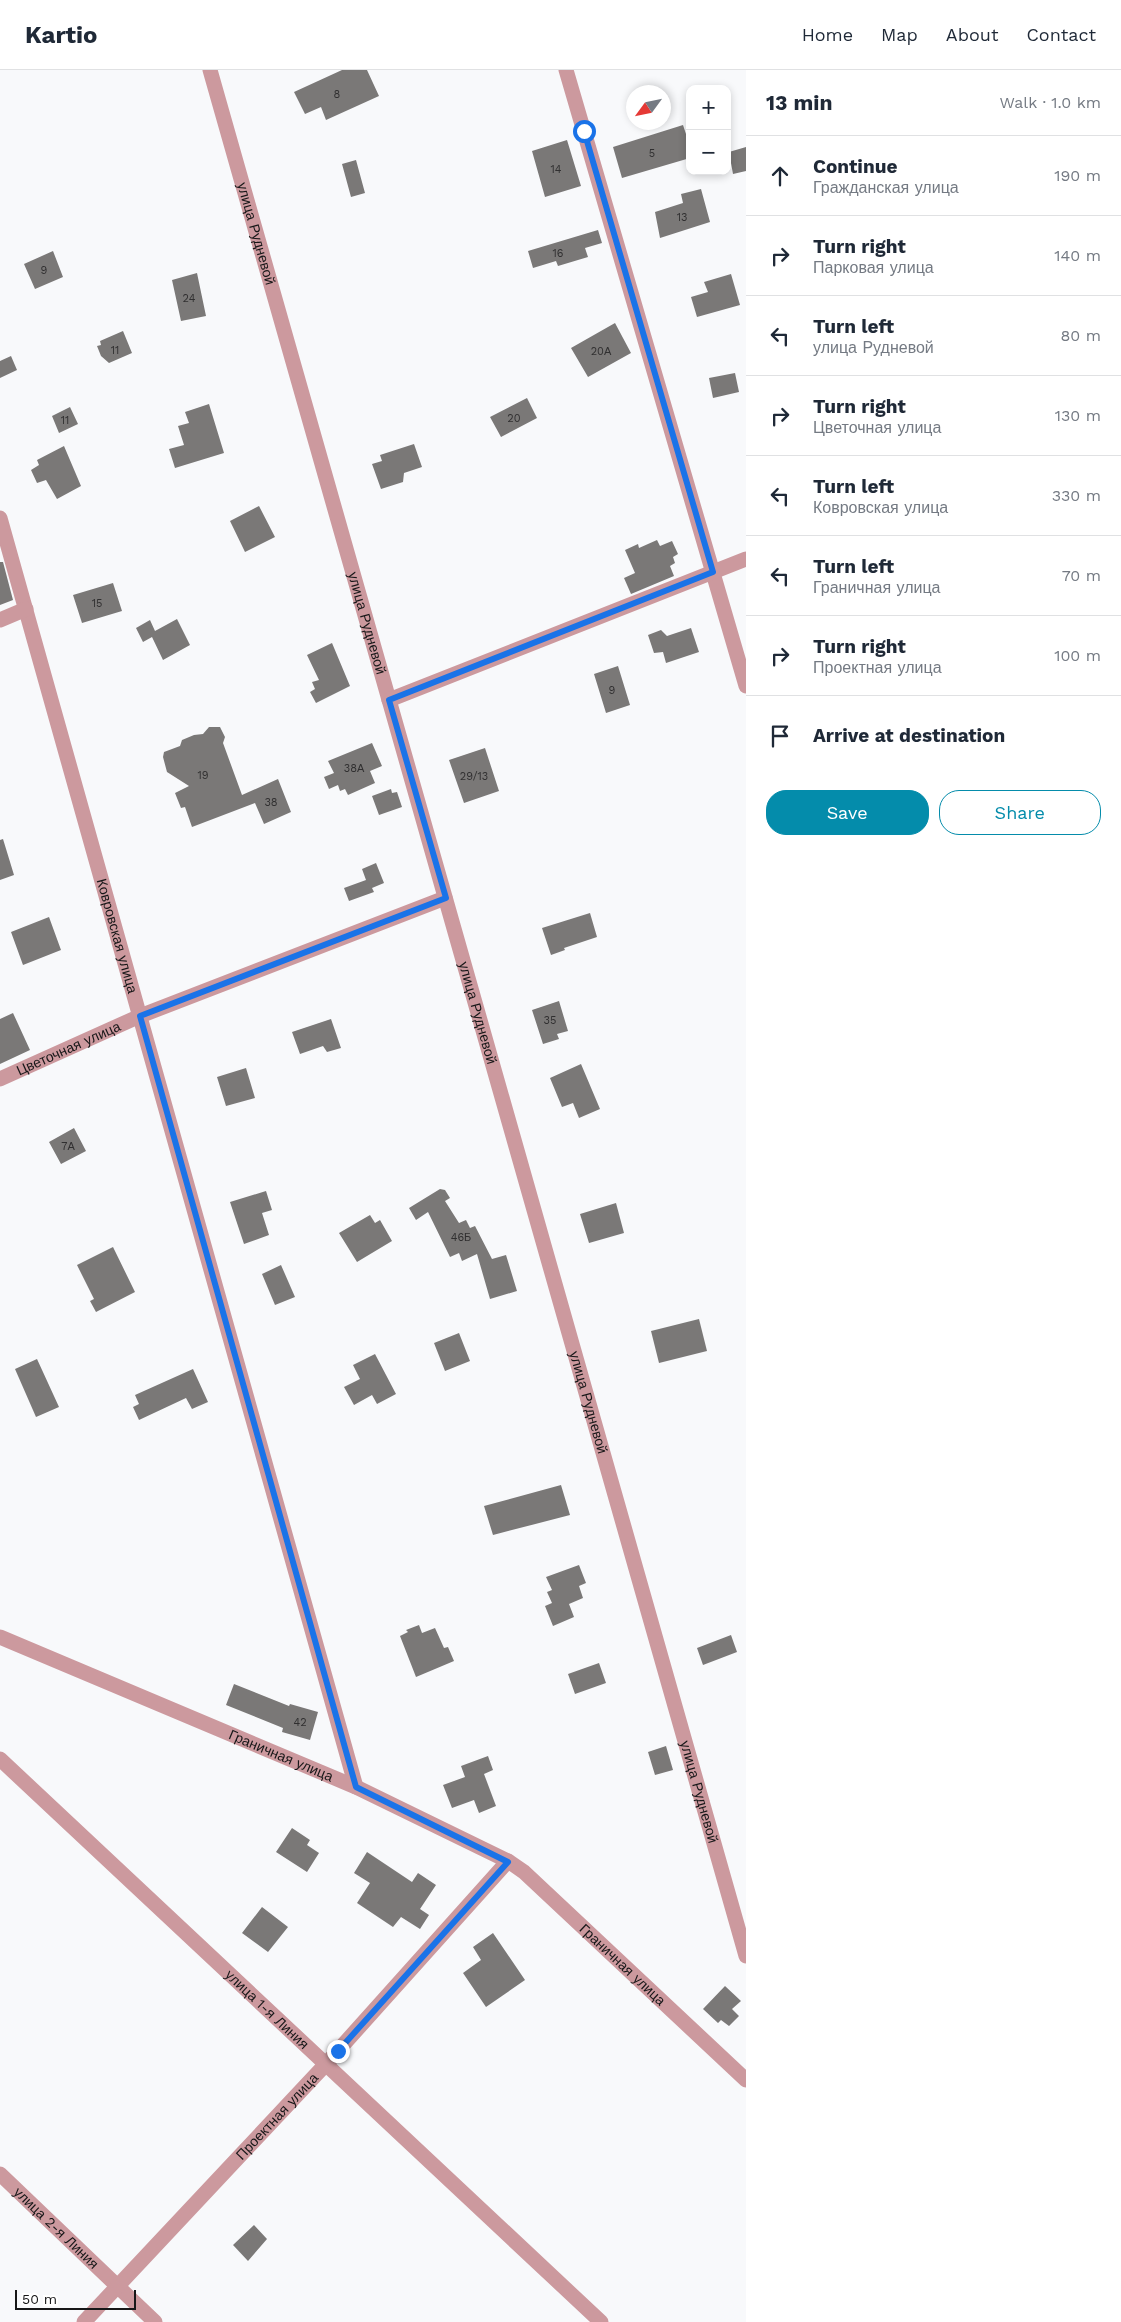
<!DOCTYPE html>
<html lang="en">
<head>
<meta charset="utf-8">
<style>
	:root { --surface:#fff; --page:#f6f6f7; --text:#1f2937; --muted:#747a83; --line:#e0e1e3; --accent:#048cab }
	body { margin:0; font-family:"Work Sans",sans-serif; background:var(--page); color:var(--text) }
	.controls { position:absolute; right:15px; top:15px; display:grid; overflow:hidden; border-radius:10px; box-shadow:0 2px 8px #0003 }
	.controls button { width:45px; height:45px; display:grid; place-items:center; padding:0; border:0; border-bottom:1px solid var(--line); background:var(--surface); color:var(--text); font:25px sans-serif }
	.compass { position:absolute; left:626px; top:15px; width:45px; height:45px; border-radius:50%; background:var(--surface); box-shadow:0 2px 8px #0003; rotate:237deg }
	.scale { position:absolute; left:15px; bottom:12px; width:121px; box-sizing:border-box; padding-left:5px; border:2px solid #171718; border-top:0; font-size:14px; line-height:18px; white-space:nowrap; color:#171718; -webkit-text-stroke:4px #fff; paint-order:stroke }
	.stop { position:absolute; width:15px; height:15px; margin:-11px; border:4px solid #1a73e8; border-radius:50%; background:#fff }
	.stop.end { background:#1a73e8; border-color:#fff; box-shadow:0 1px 5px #0008 }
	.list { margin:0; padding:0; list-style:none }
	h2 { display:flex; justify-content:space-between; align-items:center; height:65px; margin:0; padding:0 20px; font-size:21px }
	h2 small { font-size:16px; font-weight:400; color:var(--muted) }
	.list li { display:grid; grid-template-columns:32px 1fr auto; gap:15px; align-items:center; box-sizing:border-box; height:80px; padding:0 20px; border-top:1px solid var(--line) }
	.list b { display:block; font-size:19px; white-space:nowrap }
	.list p { margin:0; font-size:16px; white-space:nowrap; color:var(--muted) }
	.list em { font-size:16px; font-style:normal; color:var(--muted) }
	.actions { display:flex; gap:10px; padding:15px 20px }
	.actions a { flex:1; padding:11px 0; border:1px solid var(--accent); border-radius:20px; text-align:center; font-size:18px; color:var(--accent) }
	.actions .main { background:var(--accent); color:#fff }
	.icon { flex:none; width:28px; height:28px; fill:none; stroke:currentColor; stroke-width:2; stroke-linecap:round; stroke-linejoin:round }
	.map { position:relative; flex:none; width:746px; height:2252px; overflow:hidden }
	header { display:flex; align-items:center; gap:30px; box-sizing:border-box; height:70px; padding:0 25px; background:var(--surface); border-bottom:1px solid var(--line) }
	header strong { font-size:24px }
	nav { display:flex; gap:28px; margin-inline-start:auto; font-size:18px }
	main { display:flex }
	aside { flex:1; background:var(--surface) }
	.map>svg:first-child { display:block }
</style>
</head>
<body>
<header>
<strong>Kartio</strong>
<nav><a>Home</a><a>Map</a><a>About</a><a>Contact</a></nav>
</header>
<main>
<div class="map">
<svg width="746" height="2252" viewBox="0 0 746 2252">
	<rect width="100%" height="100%" fill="#f8f9fb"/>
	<path fill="#7a7877" d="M 342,0 L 367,0 L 379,26 L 326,50 L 321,37 L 305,44 L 294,22 Z
		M 683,55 L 690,76 L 690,88 L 622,108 L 613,77 Z
		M 567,70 L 581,116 L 545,127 L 532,81 Z
		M 746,77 L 746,101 L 733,104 L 729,82 Z
		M 356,90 L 365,123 L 351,127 L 342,94 Z
		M 701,119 L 710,152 L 660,168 L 655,142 L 683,133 L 681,124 Z
		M 598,160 L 602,173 L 585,178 L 588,187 L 558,196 L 556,191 L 533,198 L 528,181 Z
		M 53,181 L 63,207 L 35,219 L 24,194 Z
		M 197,203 L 206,246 L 181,251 L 172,210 Z
		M 731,204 L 740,235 L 697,247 L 691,227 L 708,222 L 704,212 Z
		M 615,253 L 631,283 L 588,307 L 571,278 Z
		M 123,261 L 132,283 L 109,293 L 101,286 L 97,276 L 101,275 L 100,271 Z
		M 11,286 L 17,300 L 0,308 L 0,291 Z
		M 735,303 L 739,322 L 713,328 L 709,308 Z
		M 527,328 L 537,348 L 501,367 L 490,347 Z
		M 209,334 L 224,383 L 175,398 L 169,379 L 184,375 L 178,356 L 189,353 L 185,342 Z
		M 70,337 L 78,354 L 59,363 L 52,346 Z
		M 414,374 L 422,397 L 404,403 L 403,412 L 381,419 L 372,394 L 382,391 L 380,385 Z
		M 64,376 L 81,416 L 57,429 L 46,410 L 37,413 L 31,400 L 39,395 L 37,390 Z
		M 259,436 L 275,467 L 245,482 L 230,451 Z
		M 657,470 L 660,476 L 672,471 L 678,484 L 673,487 L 675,493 L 670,496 L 674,506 L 631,524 L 624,508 L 635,503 L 625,480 L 638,474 L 639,478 Z
		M 0,492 L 3,492 L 13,530 L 0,535 Z
		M 113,513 L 122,541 L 82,553 L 73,525 Z
		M 177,549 L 190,575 L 163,590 L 152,567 L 143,572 L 136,558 L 150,550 L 155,561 Z
		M 691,558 L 699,582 L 666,593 L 663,582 L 654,583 L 648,565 L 661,560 L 667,566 Z
		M 332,573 L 350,616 L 316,633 L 310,622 L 315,619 L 312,612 L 319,610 L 307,585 Z
		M 618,596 L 630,635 L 606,643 L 594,604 Z
		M 209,657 L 220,657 L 225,667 L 223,673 L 242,725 L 278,709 L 291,742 L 264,754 L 255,733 L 192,757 L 185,737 L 181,738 L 175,723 L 189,716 L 167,702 L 163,687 L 164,682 L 180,676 L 182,670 L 194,665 L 203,664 Z
		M 372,673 L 382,696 L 370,701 L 375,713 L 348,725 L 345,719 L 340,721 L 338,715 L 329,719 L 324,707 L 334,703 L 328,691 Z
		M 485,678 L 499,721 L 464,733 L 449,690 Z
		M 391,719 L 392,723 L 397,722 L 402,737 L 379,745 L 372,726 Z
		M 3,769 L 14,805 L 0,810 L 0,770 Z
		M 376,793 L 384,813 L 372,818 L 374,822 L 349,831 L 344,818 L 366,810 L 362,799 Z
		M 590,843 L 597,867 L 564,878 L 565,880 L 551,885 L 542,858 Z
		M 49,847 L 61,880 L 23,895 L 11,862 Z
		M 559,931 L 568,961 L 557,964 L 559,969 L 543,974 L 532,940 Z
		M 13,943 L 30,980 L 0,994 L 0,949 Z
		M 331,949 L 341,978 L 327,982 L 323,976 L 300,984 L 292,962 Z
		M 581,994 L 600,1039 L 579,1048 L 573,1033 L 562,1037 L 550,1008 Z
		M 246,998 L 255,1028 L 226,1036 L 217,1007 Z
		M 74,1058 L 86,1081 L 61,1094 L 49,1072 Z
		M 440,1119 L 445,1120 L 450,1128 L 445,1131 L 459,1153 L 466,1150 L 470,1158 L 475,1156 L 492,1189 L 506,1185 L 517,1221 L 490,1229 L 477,1184 L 462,1191 L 459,1183 L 450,1187 L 428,1142 L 416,1150 L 409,1138 Z
		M 266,1121 L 272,1140 L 262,1143 L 269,1165 L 244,1174 L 230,1132 Z
		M 616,1133 L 624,1163 L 589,1173 L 580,1144 Z
		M 370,1145 L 375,1153 L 380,1150 L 392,1171 L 357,1192 L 339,1163 Z
		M 113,1177 L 135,1222 L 96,1242 L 90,1231 L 94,1229 L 77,1195 Z
		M 281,1195 L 295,1227 L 275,1235 L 262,1204 Z
		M 699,1249 L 707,1281 L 659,1293 L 651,1261 Z
		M 459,1263 L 470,1291 L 445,1301 L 434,1273 Z
		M 375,1284 L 396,1324 L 377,1334 L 372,1325 L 354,1335 L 344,1317 L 360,1309 L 353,1295 Z
		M 37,1289 L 59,1337 L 36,1347 L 15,1299 Z
		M 193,1299 L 208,1332 L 192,1339 L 186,1328 L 139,1350 L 133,1337 L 139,1334 L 135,1325 Z
		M 561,1415 L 570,1445 L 493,1465 L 484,1436 Z
		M 579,1495 L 586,1513 L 579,1516 L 583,1528 L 569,1534 L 574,1547 L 553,1556 L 545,1536 L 552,1533 L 547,1522 L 552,1520 L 546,1507 Z
		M 419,1555 L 422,1563 L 435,1558 L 444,1578 L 448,1577 L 454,1591 L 416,1607 L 400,1566 L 408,1562 L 406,1560 Z
		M 731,1565 L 737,1582 L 703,1595 L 697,1578 Z
		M 599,1593 L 606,1613 L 575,1624 L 568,1604 Z
		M 234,1614 L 289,1636 L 290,1634 L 318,1642 L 310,1670 L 282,1662 L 283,1658 L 226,1635 Z
		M 666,1676 L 673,1700 L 655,1705 L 648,1682 Z
		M 488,1686 L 493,1700 L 484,1704 L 496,1736 L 479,1743 L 474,1730 L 452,1738 L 443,1715 L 465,1707 L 461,1696 Z
		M 292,1758 L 310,1770 L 307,1775 L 319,1783 L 307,1802 L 276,1782 Z
		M 367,1782 L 412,1812 L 418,1803 L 436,1815 L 420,1839 L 429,1845 L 420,1859 L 401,1847 L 393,1857 L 357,1833 L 370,1813 L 354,1803 Z
		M 262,1837 L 288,1857 L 268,1882 L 242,1863 Z
		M 493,1863 L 525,1910 L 486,1937 L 463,1903 L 481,1890 L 473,1877 Z
		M 725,1916 L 741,1931 L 732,1939 L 739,1946 L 729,1956 L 721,1950 L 718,1953 L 703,1939 Z
		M 254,2155 L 267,2169 L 248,2191 L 233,2175 Z"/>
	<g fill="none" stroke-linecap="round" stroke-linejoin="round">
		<g stroke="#cc999e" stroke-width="15">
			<path id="s1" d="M 210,0 L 746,1886"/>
			<path d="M 566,0 L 746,616"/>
			<path id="s2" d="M 0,448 L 356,1717"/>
			<path d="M 0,550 L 26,539"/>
			<path d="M 389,630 L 746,489"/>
			<path id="s3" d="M 0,1009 L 140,946 L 445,828"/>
			<path id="s4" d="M 0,1567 L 356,1717 L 508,1791 L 524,1802 L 746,2010"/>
			<path id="s5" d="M 0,1689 L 601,2252"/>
			<path id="s6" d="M 0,2104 L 155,2252"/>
			<path id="s7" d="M 84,2252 L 326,1994 L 508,1791"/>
		</g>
	</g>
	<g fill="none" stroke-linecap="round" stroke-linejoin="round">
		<path stroke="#1a73e8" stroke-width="6" d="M 338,1981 L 508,1792 L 356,1717 L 140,946 L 446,828 L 389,630 L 713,502 L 584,61"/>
	</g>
	<g text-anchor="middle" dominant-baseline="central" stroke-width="4" stroke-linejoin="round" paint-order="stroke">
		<g font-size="11" fill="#302f30">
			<text x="337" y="24">8</text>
			<text x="652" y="83">5</text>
			<text x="556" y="99">14</text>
			<text x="682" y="147">13</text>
			<text x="558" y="183">16</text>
			<text x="44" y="200">9</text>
			<text x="189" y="228">24</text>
			<text x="115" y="280">11</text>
			<text x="601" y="281">20А</text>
			<text x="514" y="348">20</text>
			<text x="65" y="350">11</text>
			<text x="97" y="533">15</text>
			<text x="612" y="620">9</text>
			<text x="354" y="698">38А</text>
			<text x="203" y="705">19</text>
			<text x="474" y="706">29/13</text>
			<text x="271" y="732">38</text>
			<text x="550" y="950">35</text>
			<text x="68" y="1076">7А</text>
			<text x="461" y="1167">46Б</text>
			<text x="300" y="1652">42</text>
		</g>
		<g font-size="14" fill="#171718" stroke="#fff">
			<text stroke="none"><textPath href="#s1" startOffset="170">улица Рудневой</textPath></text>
			<text stroke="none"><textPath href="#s1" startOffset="575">улица Рудневой</textPath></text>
			<text stroke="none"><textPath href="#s2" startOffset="434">Ковровская улица</textPath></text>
			<text stroke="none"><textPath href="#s1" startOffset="980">улица Рудневой</textPath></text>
			<text stroke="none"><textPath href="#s3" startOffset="75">Цветочная улица</textPath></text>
			<text stroke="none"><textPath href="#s1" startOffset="1385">улица Рудневой</textPath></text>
			<text stroke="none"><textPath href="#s4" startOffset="305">Граничная улица</textPath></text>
			<text stroke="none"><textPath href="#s1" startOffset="1790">улица Рудневой</textPath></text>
			<text stroke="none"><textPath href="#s4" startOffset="710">Граничная улица</textPath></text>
			<text stroke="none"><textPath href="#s5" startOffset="366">улица 1-я Линия</textPath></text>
			<text stroke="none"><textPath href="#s7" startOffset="282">Проектная улица</textPath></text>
			<text stroke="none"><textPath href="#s6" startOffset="78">улица 2-я Линия</textPath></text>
		</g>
	</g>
</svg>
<div class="controls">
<button>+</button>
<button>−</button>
</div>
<svg class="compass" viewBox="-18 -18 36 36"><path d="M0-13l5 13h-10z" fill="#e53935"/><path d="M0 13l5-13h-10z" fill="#747a83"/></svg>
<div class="scale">50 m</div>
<div class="stop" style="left:584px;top:61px"></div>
<div class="stop end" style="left:338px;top:1981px"></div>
</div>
<aside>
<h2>13 min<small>Walk · 1.0 km</small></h2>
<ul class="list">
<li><svg class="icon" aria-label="ahead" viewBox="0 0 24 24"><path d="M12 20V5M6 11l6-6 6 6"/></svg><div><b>Continue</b><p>Гражданская улица</p></div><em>190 m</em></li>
<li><svg class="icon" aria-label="right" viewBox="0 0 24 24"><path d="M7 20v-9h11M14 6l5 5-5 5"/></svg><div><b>Turn right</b><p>Парковая улица</p></div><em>140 m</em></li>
<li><svg class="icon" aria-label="left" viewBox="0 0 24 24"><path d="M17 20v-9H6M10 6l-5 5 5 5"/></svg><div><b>Turn left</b><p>улица Рудневой</p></div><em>80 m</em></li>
<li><svg class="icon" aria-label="right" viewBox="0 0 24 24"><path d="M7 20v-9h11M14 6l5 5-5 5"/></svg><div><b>Turn right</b><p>Цветочная улица</p></div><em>130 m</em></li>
<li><svg class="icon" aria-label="left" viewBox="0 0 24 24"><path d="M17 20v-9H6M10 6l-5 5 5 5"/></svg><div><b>Turn left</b><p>Ковровская улица</p></div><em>330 m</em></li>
<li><svg class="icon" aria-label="left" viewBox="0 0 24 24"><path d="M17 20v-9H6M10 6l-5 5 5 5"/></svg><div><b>Turn left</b><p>Граничная улица</p></div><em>70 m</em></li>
<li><svg class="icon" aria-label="right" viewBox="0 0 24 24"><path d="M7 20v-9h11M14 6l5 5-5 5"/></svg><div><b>Turn right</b><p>Проектная улица</p></div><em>100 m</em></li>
<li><svg class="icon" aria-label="arrive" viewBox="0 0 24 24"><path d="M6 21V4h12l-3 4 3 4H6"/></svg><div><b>Arrive at destination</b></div></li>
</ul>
<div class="actions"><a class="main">Save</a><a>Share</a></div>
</aside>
</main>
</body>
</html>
